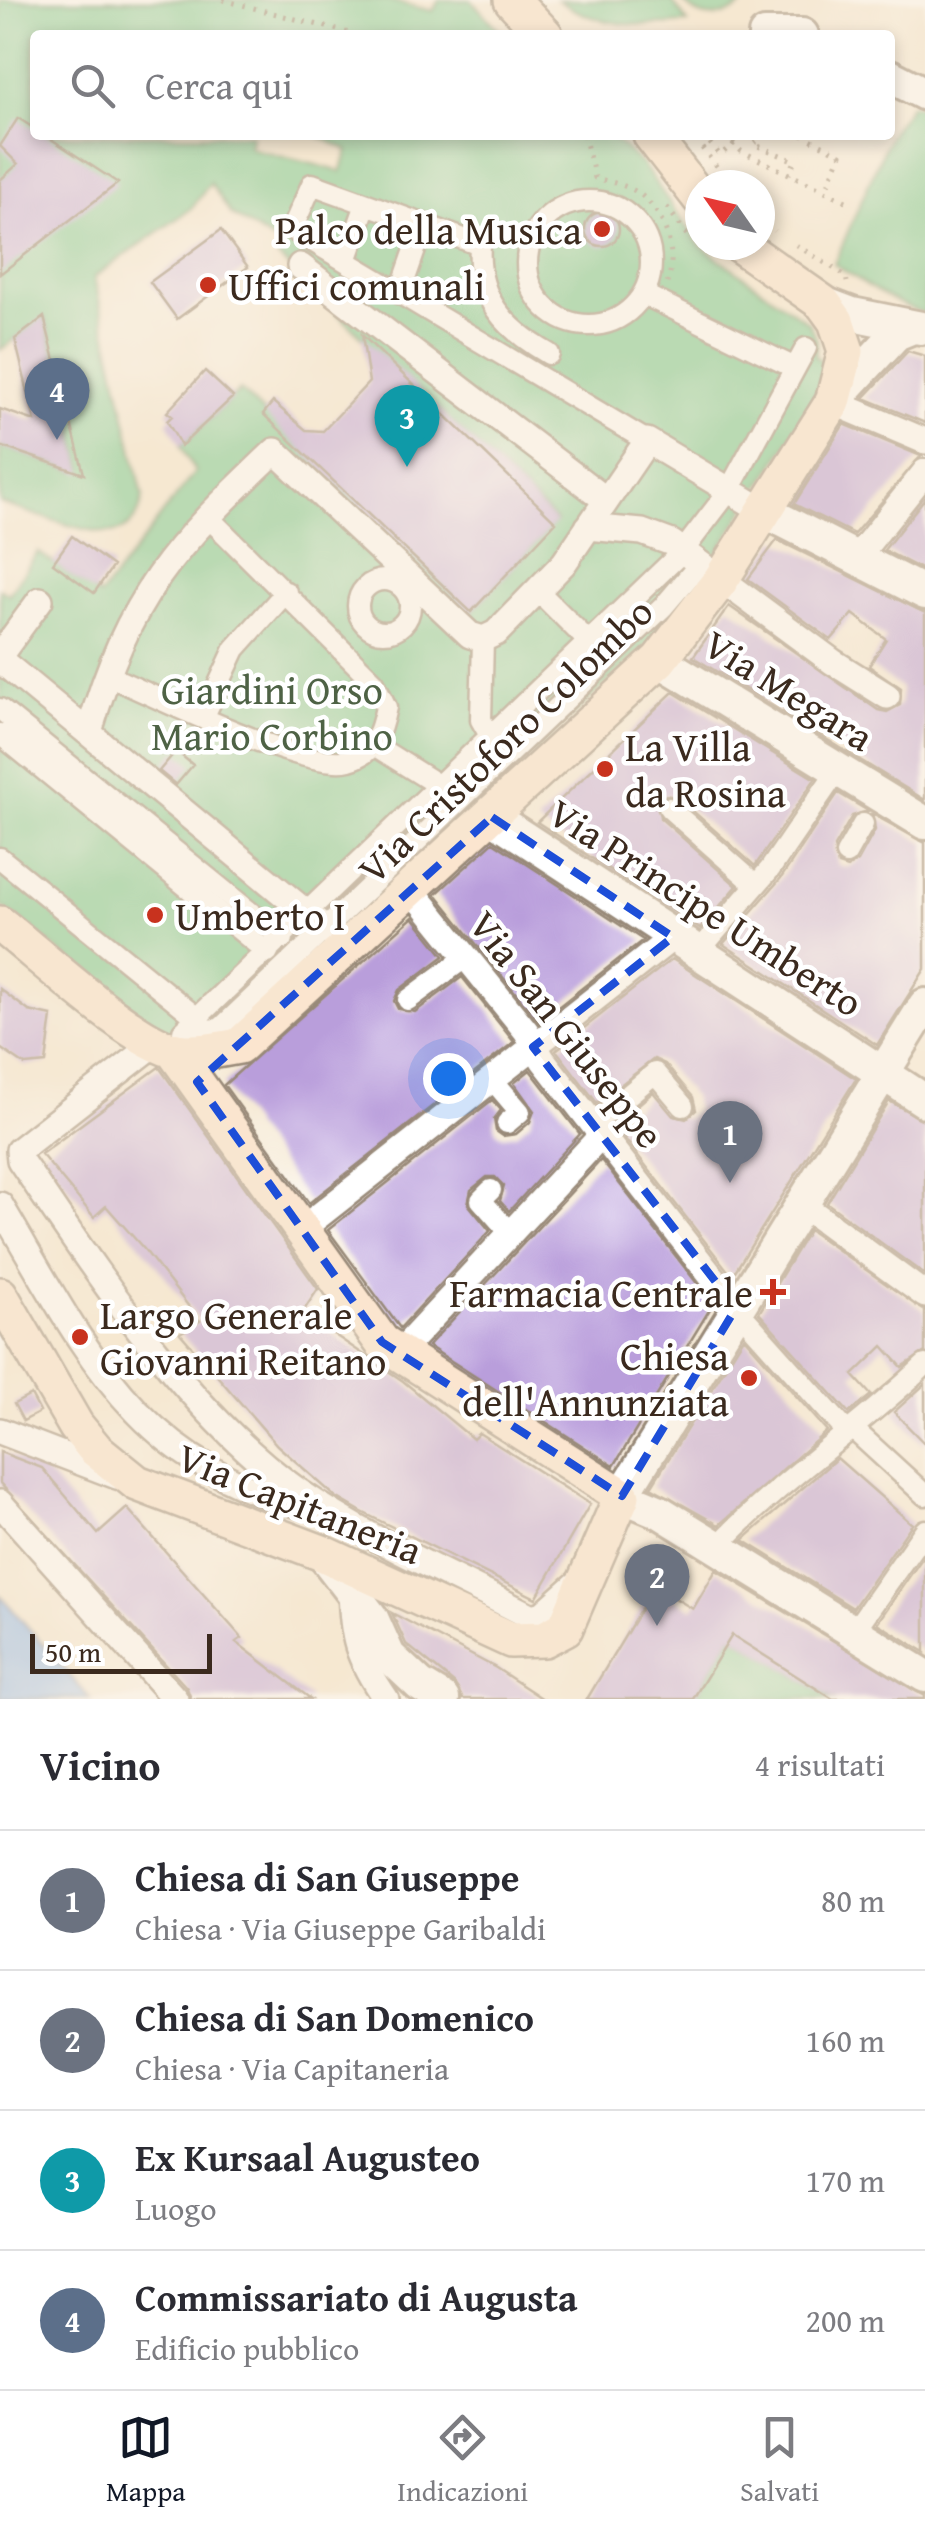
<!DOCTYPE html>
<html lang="it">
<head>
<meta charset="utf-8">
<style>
	:root { --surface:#fff; --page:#f2f2f3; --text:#2b2b33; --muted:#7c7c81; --line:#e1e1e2; --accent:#111827 }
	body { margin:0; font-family:"Gentium Book Plus",serif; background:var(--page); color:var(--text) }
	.compass { position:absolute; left:685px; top:170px; width:90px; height:90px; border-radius:50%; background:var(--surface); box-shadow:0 5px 15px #0003; rotate:304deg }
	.scale { position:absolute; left:30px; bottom:25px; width:182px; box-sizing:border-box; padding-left:10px; border:5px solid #3b2a1e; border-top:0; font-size:28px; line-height:35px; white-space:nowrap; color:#3b2a1e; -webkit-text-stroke:8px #fff; paint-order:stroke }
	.you { position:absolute; left:448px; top:1078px; width:35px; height:35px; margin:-25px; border:8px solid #fff; border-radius:50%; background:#1a73e8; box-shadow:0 0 0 15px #1a73e833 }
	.badge { display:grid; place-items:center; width:65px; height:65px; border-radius:50%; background:var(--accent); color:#fff; font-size:32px; font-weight:700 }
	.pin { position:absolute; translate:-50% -82px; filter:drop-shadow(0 2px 5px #0008) }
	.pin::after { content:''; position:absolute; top:52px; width:35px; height:30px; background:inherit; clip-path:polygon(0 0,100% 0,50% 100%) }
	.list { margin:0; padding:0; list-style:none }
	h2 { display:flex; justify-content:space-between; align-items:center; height:130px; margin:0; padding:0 40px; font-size:42px }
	h2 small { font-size:32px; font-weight:400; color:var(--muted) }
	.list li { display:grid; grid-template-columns:65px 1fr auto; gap:30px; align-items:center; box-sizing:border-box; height:140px; padding:0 40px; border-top:2px solid var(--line) }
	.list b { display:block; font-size:38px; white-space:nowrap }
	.list p { margin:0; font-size:32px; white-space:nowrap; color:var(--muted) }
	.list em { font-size:32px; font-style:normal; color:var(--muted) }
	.icon { flex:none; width:55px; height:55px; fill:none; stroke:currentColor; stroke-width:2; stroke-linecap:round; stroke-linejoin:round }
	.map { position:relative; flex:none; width:925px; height:1699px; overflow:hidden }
	.search { position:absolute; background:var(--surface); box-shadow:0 5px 15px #0003; left:30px; right:30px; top:30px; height:110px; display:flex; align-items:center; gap:25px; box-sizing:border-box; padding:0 35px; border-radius:10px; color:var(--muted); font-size:38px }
	.sheet { height:690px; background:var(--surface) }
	nav { display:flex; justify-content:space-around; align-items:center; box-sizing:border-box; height:140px; border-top:2px solid var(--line); background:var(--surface); font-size:28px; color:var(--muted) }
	nav a { display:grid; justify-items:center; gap:5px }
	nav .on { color:var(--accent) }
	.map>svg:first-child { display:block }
</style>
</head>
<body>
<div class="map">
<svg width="925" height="1699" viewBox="0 0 925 1699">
	<rect width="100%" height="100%" fill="#fff"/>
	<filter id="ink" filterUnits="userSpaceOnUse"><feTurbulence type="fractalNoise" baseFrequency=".01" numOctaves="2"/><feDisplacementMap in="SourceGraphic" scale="20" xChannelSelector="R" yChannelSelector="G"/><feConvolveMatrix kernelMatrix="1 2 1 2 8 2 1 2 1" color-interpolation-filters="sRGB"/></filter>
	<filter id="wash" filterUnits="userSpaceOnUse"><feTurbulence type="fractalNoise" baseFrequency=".0048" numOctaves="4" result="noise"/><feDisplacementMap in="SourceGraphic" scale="40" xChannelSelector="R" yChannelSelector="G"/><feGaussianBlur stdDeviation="2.25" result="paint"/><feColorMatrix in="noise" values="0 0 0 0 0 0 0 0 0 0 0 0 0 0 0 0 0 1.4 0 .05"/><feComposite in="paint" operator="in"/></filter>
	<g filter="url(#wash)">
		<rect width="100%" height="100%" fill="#f5e8d1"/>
		<path fill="#72c98e" stroke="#567a56" stroke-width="2.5" d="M 0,0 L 387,0 L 433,11 L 439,0 L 471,0 L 504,35 L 35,35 L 35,135 L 252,135 L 249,147 C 280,158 309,161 341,172 L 348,150 L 316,135 L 609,135 L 643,165 L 700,245 L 809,323 L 817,340 L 815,356 L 830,367 L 824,387 L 675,619 L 237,1032 L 163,1034 L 0,905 L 0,589 L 9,594 L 38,552 L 100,596 L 195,472 L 181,446 L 240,390 L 471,612 L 556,521 L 277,256 L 283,247 L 231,214 L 210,183 L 192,208 L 94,277 L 143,496 C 140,513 135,526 117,532 C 97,538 23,510 0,503 L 0,446 L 77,472 L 83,469 L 45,318 L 0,350 Z
			M 558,0 L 671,0 L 688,23 C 641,27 598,28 558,0 Z
			M 682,0 L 725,0 L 741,7 C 721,21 696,20 682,0 Z
			M 911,104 L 925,108 L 925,314 C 888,301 867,285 834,264 L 891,132 Z
			M 732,1635 L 833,1699 L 693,1699 Z"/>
		<path fill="#81b1ec" stroke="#5e6e85" stroke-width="2.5" d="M 0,1595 L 90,1699 L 0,1699 Z"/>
		<g id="blocks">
			<path fill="#b99edb" d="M 18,118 L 35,129 L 35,135 L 45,135 L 118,183 L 0,274 L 0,180 L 18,164 L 0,146 Z
				M585 229a17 17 0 1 1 34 0a17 17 0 1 1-34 0Z
				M 221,230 L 248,267 L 177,319 L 150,282 Z
				M 44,317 L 84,474 L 0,446 L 0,409 L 35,421 L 15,339 Z
				M 362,335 L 556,522 L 471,612 L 263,414 L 273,402 L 306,430 L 323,431 L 369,382 Z
				M 908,351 L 925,356 L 925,423 L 864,398 Z
				M 205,371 L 233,397 L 181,446 L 167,421 L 172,416 L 167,412 Z
				M 844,424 L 921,456 L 854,534 L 794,504 Z
				M 925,498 L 925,571 L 884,550 Z
				M 72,536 L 113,566 L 94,593 L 53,563 Z
				M 777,540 L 925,613 L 925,800 L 693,657 L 729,606 L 878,710 L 887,712 L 900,705 L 901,688 L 869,666 L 886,639 L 853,614 L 831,640 L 748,579 Z
				M 673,692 L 815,779 L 755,866 L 678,798 L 666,795 L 658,800 L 660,818 L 737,886 L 700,929 L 537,822 Z
				M 176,751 L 193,765 L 176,785 L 159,771 Z
				M 838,793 L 868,811 L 852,816 L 834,847 L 838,865 L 847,868 L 858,861 L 875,830 L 872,814 L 925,843 L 925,969 L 877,1045 L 723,944 L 781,878 Z
				M 493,842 L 643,940 L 539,1022 L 436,894 Z
				M 413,917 L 444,956 L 399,990 L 394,1001 L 398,1009 L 415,1012 L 462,977 L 514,1042 L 309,1203 L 224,1085 Z
				M 672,959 L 856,1079 L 732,1276 L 614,1125 L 653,1092 L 673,1116 L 686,1119 L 696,1110 L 693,1097 L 665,1064 L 654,1059 L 597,1103 L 556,1050 Z
				M 0,989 L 29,1011 L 52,1016 L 46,1063 L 25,1065 L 0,1048 Z
				M 159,1067 L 318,1289 L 302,1313 L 403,1381 L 473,1439 L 479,1433 L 590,1504 L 536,1598 L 362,1512 L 336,1497 L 277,1445 L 180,1333 L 200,1321 L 144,1249 L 106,1206 L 94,1217 L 41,1154 Z
				M 530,1070 L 580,1134 L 509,1211 L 500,1201 L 504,1186 L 495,1177 L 487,1177 L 471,1190 L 468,1204 L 490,1231 L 400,1328 L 328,1230 L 492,1100 L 501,1110 L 494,1119 L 496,1131 L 503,1136 L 516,1134 L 530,1122 L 534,1111 L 514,1083 Z
				M 889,1101 L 925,1121 L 925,1275 L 827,1203 Z
				M 601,1160 L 713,1304 L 614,1466 L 428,1346 Z
				M 809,1230 L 925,1311 L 925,1352 L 902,1367 L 883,1346 L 853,1375 L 871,1395 L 849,1413 L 759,1313 Z
				M 744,1337 L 827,1431 L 719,1525 L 651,1487 Z
				M 925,1384 L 925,1444 L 894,1412 Z
				M 31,1395 L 40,1412 L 23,1421 L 14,1404 Z
				M 0,1452 L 42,1468 L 98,1534 L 127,1508 L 242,1638 L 236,1642 L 311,1699 L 191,1699 L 187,1688 L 0,1483 Z
				M 837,1458 L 912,1524 L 853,1608 L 743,1540 Z
				M 925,1554 L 925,1652 L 877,1623 Z
				M 716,1570 L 925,1696 L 925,1699 L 833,1699 L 732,1635 L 693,1699 L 587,1699 L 655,1586 L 693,1609 Z
				M 392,1613 L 496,1668 L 543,1699 L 463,1699 L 454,1683 L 406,1644 Z"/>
		</g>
	</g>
	<g filter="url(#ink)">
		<use href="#blocks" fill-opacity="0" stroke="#988978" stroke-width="2.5"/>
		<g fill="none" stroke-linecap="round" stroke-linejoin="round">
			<defs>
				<path id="pedestrian" d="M527 263a62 62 0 1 1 124 0a62 62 0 1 1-124 0Z
					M 346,261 L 366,204
					M 400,293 L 424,224
					M 643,294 L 795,368
					M 549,354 C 505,329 476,298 480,245 L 312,184 L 292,229 L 647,441
					M358 606a26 26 0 1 1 52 0a26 26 0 1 1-52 0Z
					M 538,591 L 591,644
					M 483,639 L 481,720 L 492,739
					M 106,675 C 154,695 305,772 349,760 C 375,754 381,731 386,707 L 374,682 L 207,516
					M 0,709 L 283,939
					M 204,716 L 235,649 L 286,592
					M 0,734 L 268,953
					M 374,745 L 449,792
					M 669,808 L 756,885
					M 846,854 L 863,824
					M 0,858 L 197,1018
					M 698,952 L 770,869 L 837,771
					M 408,1000 L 466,957
					M 183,1031 L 683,551 L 728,492 L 806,348
					M 183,1031 L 220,1029 L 663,607 L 698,566
					M 492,1079 L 520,1112 L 507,1123
					M 592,1125 L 655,1073 L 683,1106
					M 491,1190 L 481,1200 L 511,1234
					M 736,1308 L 846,1431
					M 852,1428 L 925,1495
					M 717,1547 C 781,1479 858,1429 925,1365
					M 854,1631 L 925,1530"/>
				<path id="minor" d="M 300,266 L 606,500
					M 833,402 L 925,441
					M 588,527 L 642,532 L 672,543 L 833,662 L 887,696
					M 857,557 L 925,472
					M 0,655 L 40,600
					M 0,660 L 349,948
					M 89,732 C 129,594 173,548 275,451 L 470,635 L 483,639 L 496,633 L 564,563 L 647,441 L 764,511
					M 412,890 L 526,1031 L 543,1060 L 736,1308
					M 156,1043 L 19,1150 L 20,1160 C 96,1271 187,1413 298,1491 C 370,1541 454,1576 532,1617 L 543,1614 L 580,1581
					M 801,1204 L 925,1295
					M 0,1205 C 86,1350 135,1466 314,1509
					M 302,1229 L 673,937
					M 398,1354 L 601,1136
					M 0,1431 L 117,1476
					M 0,1503 L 175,1699
					M 351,1587 C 352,1638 357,1657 386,1699"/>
				<path id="tertiary" d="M 765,35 L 802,35
					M 890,76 L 925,94
					M 823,303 L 852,314 L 921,328
					M 833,402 L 896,334 L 913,327
					M 764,511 L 925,593
					M 659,660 L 925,823
					M 492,817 L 925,1101
					M 925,1005 L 622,1496 L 660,1512 L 925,1676
					M 322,1553 L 372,1618 L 389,1656 L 420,1685 L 443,1699"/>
				<path id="secondary" d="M 512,0 L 545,35
					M 651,135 L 700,198
					M 0,924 C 39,954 133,1043 177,1051 C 198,1054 218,1050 239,1046 L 659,660 L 720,581 L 833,402 L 846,351 L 836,321 L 823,303 L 740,245
					M 0,1295 L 76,1426 L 95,1449 L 137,1483 L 322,1553 L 511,1640 L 544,1639 L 565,1628 L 622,1496 L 382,1342 L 173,1050"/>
			</defs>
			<use href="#pedestrian" stroke="#988978" stroke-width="25"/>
			<use href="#minor" stroke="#988978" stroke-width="30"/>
			<use href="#tertiary" stroke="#988978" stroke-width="38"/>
			<use href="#secondary" stroke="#988978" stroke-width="40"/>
			<path stroke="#988978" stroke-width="5" stroke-dasharray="2.5 8" stroke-linecap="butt" d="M 223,0 L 357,35
				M 584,135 L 595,178 C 610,182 629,185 641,195 C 666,215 678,254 667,283
				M 703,135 L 720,155 L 745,135
				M 725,135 L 741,151 L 850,203
				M 765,135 L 753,144 L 795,161 L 789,174
				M 802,135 L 841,154 L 825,191
				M 702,148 L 731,185
				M 667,207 L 689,238 L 697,234
				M 760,216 L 775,231
				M 691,226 L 700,238
				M 796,245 L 846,276 L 847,282"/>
			<use href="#pedestrian" stroke="#fff" stroke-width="20"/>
			<use href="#minor" stroke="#fff" stroke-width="25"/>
			<use href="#tertiary" stroke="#fff" stroke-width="32"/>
			<use href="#secondary" stroke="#fbe5cf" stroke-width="35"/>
		</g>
	</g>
	<path d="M0 0H925V1699H0ZM 492,817 L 673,937 L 533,1047 L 736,1308 L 622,1496 L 382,1342 L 197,1082 Z" fill="#f5e8d1" fill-opacity=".55" fill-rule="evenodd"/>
	<path fill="none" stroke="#1d4ed8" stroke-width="8" stroke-dasharray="20 12" stroke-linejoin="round" d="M 492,817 L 673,937 L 533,1047 L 736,1308 L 622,1496 L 382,1342 L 197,1082 Z"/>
	<g fill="#c8321e" stroke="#fff" stroke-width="4">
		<circle cx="602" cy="229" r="10"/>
		<circle cx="208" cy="285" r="10"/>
		<circle cx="605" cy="769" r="10"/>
		<circle cx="155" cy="915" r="10"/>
		<path d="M768 1277h10v10h10v10h-10v10h-10v-10h-10v-10h10z"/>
		<circle cx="80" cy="1337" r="10"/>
		<circle cx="749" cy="1378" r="10"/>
	</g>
	<g text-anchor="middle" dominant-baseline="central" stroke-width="9" stroke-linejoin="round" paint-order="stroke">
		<g font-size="40" fill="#3b2a1e" stroke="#fff" text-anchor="start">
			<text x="582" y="229" text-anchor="end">Palco della Musica</text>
			<text x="228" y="285">Uffici comunali</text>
			<text x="625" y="746">La Villa<tspan x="625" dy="46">da Rosina</tspan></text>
			<text x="175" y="915">Umberto I</text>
			<text x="753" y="1292" text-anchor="end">Farmacia Centrale</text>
			<text x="100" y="1314">Largo Generale<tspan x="100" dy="46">Giovanni Reitano</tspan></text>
			<text x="729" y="1355" text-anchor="end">Chiesa<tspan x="729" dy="46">dell'Annunziata</tspan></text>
		</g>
		<g font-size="40" fill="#4e6245" stroke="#fff">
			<text x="272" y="689">Giardini Orso<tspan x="272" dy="46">Mario Corbino</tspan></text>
		</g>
		<g font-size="40" fill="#3b2a1e" stroke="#fff">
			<text transform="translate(789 690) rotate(32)">Via Megara</text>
			<text transform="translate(505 740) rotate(-44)">Via Cristoforo Colombo</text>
			<text transform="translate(706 907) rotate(33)">Via Principe Umberto</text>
			<text transform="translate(567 1029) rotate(52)">Via San Giuseppe</text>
			<text transform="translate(300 1503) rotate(22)">Via Capitaneria</text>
		</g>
	</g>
</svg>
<svg class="compass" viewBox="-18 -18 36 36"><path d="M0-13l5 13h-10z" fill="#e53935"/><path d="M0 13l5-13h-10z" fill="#7c7c81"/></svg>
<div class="scale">50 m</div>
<div class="you"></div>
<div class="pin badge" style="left:730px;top:1183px;background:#6b7280">1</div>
<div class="pin badge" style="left:657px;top:1626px;background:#6b7280">2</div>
<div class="pin badge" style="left:407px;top:467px;background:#0f9aa8">3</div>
<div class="pin badge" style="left:57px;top:440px;background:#5c6f8a">4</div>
<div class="search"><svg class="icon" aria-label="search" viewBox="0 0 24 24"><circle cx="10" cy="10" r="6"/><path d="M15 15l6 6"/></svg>Cerca qui</div>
</div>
<section class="sheet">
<h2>Vicino<small>4 risultati</small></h2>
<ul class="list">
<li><span class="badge" style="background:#6b7280">1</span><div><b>Chiesa di San Giuseppe</b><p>Chiesa · Via Giuseppe Garibaldi</p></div><em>80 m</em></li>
<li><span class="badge" style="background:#6b7280">2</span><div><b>Chiesa di San Domenico</b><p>Chiesa · Via Capitaneria</p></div><em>160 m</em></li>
<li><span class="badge" style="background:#0f9aa8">3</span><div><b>Ex Kursaal Augusteo</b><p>Luogo</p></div><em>170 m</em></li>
<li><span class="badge" style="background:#5c6f8a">4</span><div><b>Commissariato di Augusta</b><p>Edificio pubblico</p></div><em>200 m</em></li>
</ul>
</section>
<nav>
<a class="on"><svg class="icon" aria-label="map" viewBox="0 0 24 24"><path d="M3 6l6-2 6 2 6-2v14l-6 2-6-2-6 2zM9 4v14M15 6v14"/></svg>Mappa</a>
<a><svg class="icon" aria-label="directions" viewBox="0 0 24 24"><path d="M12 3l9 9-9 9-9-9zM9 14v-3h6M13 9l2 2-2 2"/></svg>Indicazioni</a>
<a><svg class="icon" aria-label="saved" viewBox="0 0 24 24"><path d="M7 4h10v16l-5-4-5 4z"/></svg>Salvati</a>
</nav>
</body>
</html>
